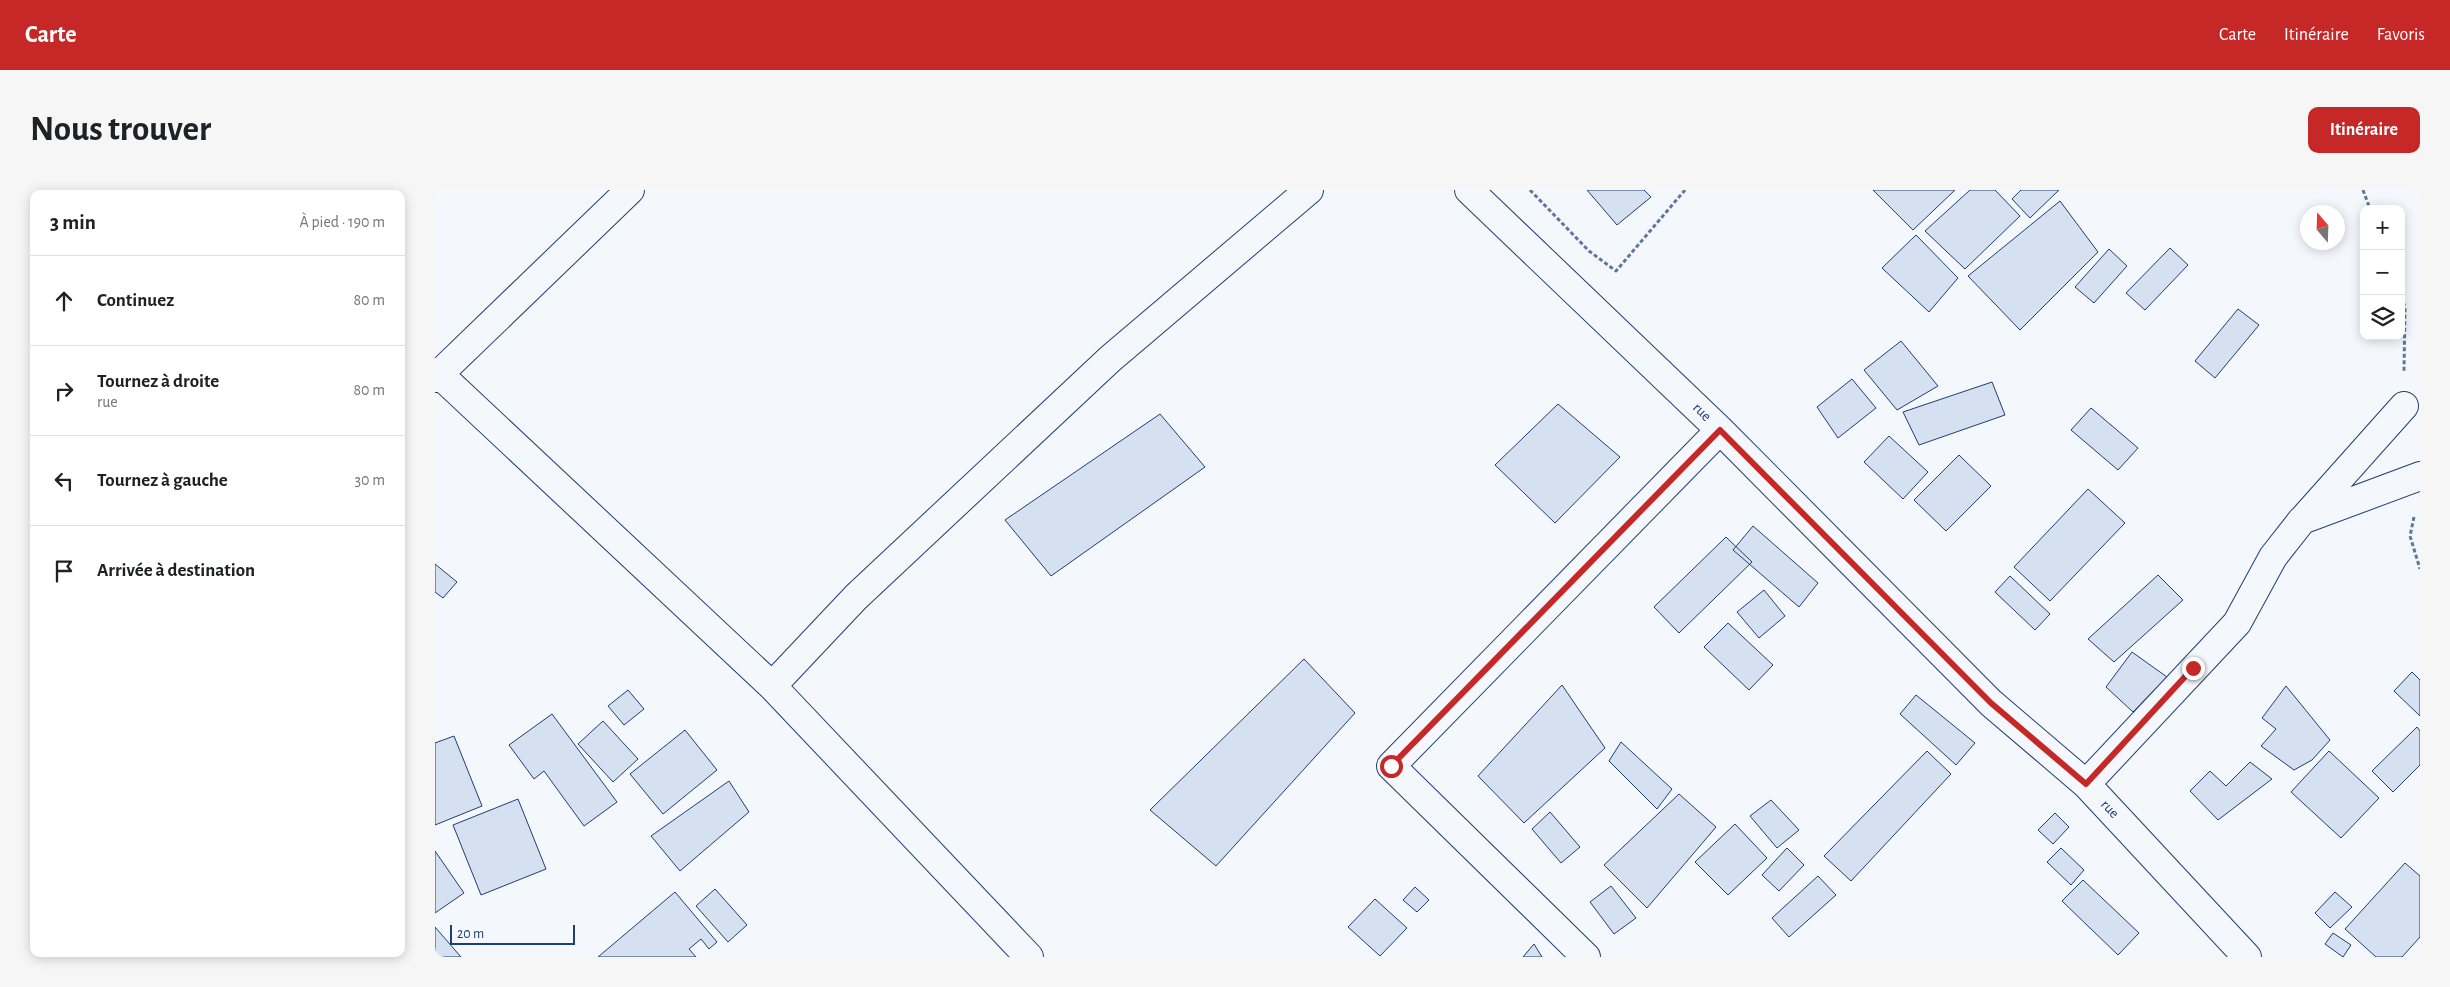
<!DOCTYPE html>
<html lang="fr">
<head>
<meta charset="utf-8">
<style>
	:root { --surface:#fff; --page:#f6f6f6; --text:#202124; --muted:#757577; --line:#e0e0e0; --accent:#c62828 }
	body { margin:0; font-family:"Alegreya Sans",sans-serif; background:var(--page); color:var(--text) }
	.controls { position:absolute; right:15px; top:15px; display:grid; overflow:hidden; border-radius:10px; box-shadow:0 2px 12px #0003 }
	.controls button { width:45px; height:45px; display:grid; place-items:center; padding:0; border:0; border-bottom:1px solid var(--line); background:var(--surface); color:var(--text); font:25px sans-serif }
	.compass { position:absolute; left:1865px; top:15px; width:45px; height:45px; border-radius:50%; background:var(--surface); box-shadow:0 2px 12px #0003; rotate:341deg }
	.scale { position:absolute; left:15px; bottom:12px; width:125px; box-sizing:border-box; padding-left:5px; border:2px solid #1d3f73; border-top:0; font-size:14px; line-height:18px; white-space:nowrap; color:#1d3f73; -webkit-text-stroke:4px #f4f7fb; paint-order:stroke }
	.stop { position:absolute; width:15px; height:15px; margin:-11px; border:4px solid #c62828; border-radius:50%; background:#fff }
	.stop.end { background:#c62828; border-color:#fff; box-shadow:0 1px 5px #0008 }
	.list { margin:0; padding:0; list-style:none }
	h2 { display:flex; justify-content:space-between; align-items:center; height:65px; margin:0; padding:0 20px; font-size:21px }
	h2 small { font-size:16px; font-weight:400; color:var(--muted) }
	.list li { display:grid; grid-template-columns:32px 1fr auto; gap:15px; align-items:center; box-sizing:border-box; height:90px; padding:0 20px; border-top:1px solid var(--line) }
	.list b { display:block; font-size:19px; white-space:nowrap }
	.list p { margin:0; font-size:16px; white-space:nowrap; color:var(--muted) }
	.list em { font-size:16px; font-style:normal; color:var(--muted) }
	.icon { flex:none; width:28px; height:28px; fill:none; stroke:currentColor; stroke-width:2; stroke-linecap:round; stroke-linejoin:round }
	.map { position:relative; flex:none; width:1985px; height:767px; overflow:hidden; border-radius:10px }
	header { display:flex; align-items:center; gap:30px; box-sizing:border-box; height:70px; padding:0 25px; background:var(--accent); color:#fff }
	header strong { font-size:24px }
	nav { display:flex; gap:28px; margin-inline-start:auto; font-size:18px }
	.intro { display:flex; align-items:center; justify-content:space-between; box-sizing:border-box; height:120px; padding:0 30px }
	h1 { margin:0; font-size:35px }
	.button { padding:12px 22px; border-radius:10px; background:var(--accent); color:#fff; font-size:18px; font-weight:700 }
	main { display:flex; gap:30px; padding:0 30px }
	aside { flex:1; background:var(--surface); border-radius:10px; box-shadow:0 2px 12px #0003 }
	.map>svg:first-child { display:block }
</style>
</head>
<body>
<header>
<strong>Carte</strong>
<nav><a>Carte</a><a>Itinéraire</a><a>Favoris</a></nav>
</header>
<div class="intro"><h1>Nous trouver</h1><a class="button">Itinéraire</a></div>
<main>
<aside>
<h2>3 min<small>À pied · 190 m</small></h2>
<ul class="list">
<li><svg class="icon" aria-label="ahead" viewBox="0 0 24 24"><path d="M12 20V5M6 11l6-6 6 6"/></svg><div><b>Continuez</b></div><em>80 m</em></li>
<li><svg class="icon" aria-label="right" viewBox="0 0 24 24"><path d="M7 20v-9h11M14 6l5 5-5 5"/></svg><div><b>Tournez à droite</b><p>rue</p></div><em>80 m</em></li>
<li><svg class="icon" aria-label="left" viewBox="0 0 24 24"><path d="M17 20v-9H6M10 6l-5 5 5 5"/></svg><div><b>Tournez à gauche</b></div><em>30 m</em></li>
<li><svg class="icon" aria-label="arrive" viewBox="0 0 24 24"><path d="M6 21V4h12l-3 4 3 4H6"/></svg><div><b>Arrivée à destination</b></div></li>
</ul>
</aside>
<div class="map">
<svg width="1985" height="767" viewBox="0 0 1985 767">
	<rect width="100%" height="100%" fill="#f4f7fb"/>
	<path fill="#d5e0f0" stroke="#1d3f73" d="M 1152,0 L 1209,0 L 1216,7 L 1182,35 Z
		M 1438,0 L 1520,0 L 1478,40 Z
		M 1535,0 L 1560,0 L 1585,26 L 1530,79 L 1490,41 Z
		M 1586,0 L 1624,0 L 1595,28 L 1577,9 Z
		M 1625,11 L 1663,62 L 1585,140 L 1533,86 Z
		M 1481,45 L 1523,88 L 1494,122 L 1447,78 Z
		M 1735,58 L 1753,75 L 1710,120 L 1691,103 Z
		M 1674,59 L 1692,76 L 1659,113 L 1640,97 Z
		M 1803,119 L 1824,135 L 1780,188 L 1760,171 Z
		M 1466,151 L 1503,196 L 1462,220 L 1429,180 Z
		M 1417,189 L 1441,218 L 1403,248 L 1382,217 Z
		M 1557,192 L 1570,225 L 1484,255 L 1468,222 Z
		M 1123,214 L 1185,267 L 1120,333 L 1060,275 Z
		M 1656,218 L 1703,258 L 1683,280 L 1636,240 Z
		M 725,224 L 770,277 L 616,386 L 570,330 Z
		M 1454,246 L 1493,282 L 1468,309 L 1429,272 Z
		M 1524,265 L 1556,296 L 1511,341 L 1479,310 Z
		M 1653,299 L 1690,333 L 1615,411 L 1579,377 Z
		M 1318,336 L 1383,393 L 1364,417 L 1298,360 Z
		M 1291,347 L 1317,372 L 1244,443 L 1219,417 Z
		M 0,374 L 22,392 L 8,408 L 0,402 Z
		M 1723,385 L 1748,410 L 1679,472 L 1653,449 Z
		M 1575,386 L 1615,424 L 1600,440 L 1560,402 Z
		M 1329,400 L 1350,426 L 1324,448 L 1302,422 Z
		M 1293,433 L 1338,475 L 1314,500 L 1269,457 Z
		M 1697,462 L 1732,487 L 1698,522 L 1671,497 Z
		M 869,469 L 920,523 L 781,676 L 715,620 Z
		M 1977,482 L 1985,490 L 1985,526 L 1959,501 Z
		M 1127,495 L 1170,558 L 1089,633 L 1043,586 Z
		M 1851,496 L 1895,550 L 1877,570 L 1859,580 L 1826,556 L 1841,539 L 1827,528 Z
		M 193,500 L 209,519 L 189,535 L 173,516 Z
		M 1481,505 L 1540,553 L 1521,575 L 1465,524 Z
		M 117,524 L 182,612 L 149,636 L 109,581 L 99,589 L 74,555 Z
		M 168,531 L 203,569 L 178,592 L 143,554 Z
		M 1982,537 L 1985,541 L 1985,575 L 1958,602 L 1937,581 Z
		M 250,540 L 282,580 L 228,624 L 195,584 Z
		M 19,546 L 47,616 L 0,635 L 0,553 Z
		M 1186,552 L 1237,599 L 1222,619 L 1174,571 Z
		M 1492,561 L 1516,584 L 1416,691 L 1389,666 Z
		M 1894,561 L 1944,608 L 1906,648 L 1856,602 Z
		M 1815,572 L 1837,589 L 1783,630 L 1755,601 L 1775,581 L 1791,596 Z
		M 294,591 L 314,622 L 245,681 L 216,646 Z
		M 1244,604 L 1281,637 L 1212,718 L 1169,675 Z
		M 83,609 L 111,679 L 46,705 L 18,635 Z
		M 1336,610 L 1364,640 L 1342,658 L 1315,626 Z
		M 1115,622 L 1145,657 L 1126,673 L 1097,639 Z
		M 1620,623 L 1634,637 L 1618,654 L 1603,640 Z
		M 1300,634 L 1332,668 L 1293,705 L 1260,672 Z
		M 1352,658 L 1369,675 L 1344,701 L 1327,685 Z
		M 1626,658 L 1649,680 L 1636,695 L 1612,672 Z
		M 0,661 L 29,703 L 0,723 Z
		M 1970,673 L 1985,686 L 1985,747 L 1967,767 L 1941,767 L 1910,739 Z
		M 1383,686 L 1401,705 L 1354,747 L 1337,728 Z
		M 1648,690 L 1704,743 L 1683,765 L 1627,711 Z
		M 1176,696 L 1201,728 L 1179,744 L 1155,712 Z
		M 980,697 L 994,710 L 982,722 L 968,710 Z
		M 280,699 L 312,735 L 293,752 L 261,716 Z
		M 240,702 L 282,752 L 274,759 L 266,749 L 254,759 L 261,767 L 163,767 Z
		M 1900,702 L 1917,717 L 1895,738 L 1880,723 Z
		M 940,709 L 972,738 L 945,766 L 913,737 Z
		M 0,737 L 26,767 L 0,767 Z
		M 1898,743 L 1916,755 L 1908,767 L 1890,754 Z
		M 1099,754 L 1107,767 L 1088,767 Z"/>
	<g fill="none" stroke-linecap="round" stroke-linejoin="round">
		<defs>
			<path id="minor" d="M 1034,0 L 1285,240 L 1556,513 L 1651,594 L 1812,767
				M 4,184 L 337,496 L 594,767
				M 0,188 L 195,0
				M 1870,327 L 1969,216
				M 337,496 L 421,407 L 675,169 L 874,0
				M 1651,594 L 1802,433 L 1838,367 L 1867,330 L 1985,286
				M 1151,767 L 956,576 L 1285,240"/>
		</defs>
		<use href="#minor" stroke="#1d3f73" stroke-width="30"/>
		<path stroke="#5e769c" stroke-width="3" stroke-dasharray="4 2.5" stroke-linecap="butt" d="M 1095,0 L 1154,61 L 1181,81 L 1250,0
			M 1928,0 L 1935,19
			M 1966,106 L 1970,117 L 1969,181
			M 1979,327 L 1975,346 L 1985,379"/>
		<use href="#minor" stroke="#f4f7fb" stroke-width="28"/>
	</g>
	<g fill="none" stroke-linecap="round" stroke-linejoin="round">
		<path stroke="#c62828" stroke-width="6" d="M 956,576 L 1285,240 L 1556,513 L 1651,594 L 1758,478"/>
	</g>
	<g text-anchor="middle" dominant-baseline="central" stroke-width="4" stroke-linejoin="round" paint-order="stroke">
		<g font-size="15" fill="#1d3f73" stroke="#f4f7fb">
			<text transform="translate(1267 222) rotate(44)">rue</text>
			<text transform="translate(1675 619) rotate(47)">rue</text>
		</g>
	</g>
</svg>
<div class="controls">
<button>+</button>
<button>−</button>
<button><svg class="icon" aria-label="layers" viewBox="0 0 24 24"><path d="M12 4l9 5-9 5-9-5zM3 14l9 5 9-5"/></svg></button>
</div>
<svg class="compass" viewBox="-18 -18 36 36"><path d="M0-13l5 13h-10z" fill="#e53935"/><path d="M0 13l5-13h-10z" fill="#757577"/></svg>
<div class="scale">20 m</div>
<div class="stop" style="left:956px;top:576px"></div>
<div class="stop end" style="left:1758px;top:478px"></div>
</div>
</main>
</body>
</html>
